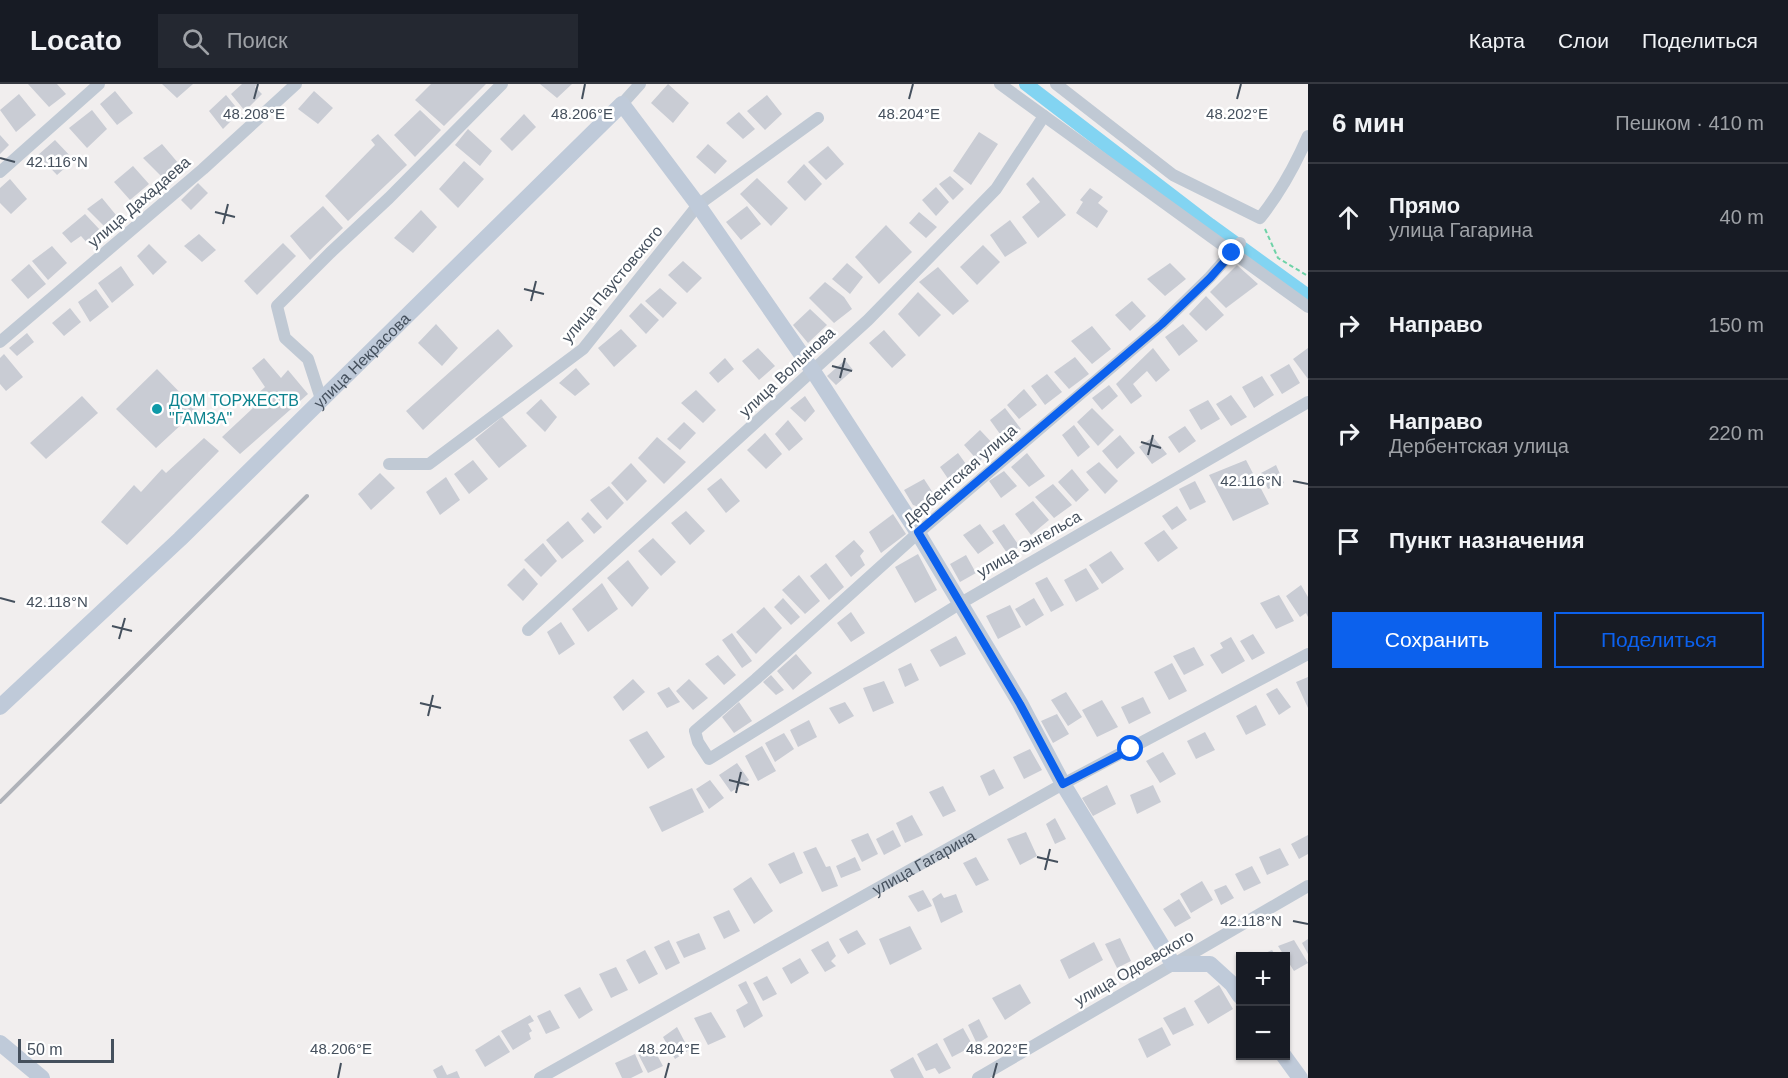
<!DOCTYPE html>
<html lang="ru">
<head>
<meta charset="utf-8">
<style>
	:root { --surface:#171b24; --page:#242831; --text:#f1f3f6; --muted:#9ea1a6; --line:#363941; --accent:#0c61ed }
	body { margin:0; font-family:Helvetica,sans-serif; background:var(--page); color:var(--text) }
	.controls { position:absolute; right:18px; bottom:18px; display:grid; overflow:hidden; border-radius:0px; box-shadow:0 2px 4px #0004 }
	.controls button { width:54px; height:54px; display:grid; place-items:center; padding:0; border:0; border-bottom:2px solid var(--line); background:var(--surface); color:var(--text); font:30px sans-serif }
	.scale { position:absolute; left:18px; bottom:15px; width:96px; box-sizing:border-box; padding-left:6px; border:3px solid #45505d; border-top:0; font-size:16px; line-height:21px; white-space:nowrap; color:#45505d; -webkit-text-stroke:4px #fff; paint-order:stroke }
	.stop { position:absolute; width:18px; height:18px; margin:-14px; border:4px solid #0c61ed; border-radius:50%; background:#fff }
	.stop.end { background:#0c61ed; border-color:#fff; box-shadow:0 2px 6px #0008 }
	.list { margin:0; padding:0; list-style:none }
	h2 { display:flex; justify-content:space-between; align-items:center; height:78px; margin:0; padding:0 24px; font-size:26px }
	h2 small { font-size:20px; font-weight:400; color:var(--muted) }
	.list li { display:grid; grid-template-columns:39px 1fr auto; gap:18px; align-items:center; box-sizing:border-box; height:108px; padding:0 24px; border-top:2px solid var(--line) }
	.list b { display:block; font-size:22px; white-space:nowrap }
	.list p { margin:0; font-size:20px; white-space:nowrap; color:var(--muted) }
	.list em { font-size:20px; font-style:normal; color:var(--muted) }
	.actions { display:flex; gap:12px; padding:18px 24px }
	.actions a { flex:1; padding:14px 0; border:2px solid var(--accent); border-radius:0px; text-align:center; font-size:21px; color:var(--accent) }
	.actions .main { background:var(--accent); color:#fff }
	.icon { flex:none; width:33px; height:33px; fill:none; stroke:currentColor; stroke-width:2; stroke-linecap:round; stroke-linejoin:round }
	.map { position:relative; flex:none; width:1308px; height:994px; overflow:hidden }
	header { display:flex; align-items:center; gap:36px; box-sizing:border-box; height:84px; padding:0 30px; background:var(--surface); border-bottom:2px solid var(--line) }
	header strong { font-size:28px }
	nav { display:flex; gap:33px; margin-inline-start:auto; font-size:21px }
	.search { width:420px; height:54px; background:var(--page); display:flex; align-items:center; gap:15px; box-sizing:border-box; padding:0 21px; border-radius:0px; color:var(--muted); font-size:22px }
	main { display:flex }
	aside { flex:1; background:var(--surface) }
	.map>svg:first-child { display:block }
</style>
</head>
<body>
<header>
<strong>Locato</strong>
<div class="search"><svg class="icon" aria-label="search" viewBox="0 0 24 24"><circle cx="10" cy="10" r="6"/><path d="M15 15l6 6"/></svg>Поиск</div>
<nav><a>Карта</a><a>Слои</a><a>Поделиться</a></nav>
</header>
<main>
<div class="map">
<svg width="1308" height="994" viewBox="0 0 1308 994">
	<rect width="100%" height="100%" fill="#f1eeee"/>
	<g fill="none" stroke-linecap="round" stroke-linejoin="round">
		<path stroke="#82d4f2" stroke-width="14" d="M 1026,0 L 1210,141 L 1308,212"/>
	</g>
	<path fill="#c9ccd4" d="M 28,0 L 57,0 L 66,10 L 49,23 Z
		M 162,0 L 193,0 L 177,14 Z
		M 242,0 L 257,0 L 255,3 L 262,10 L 245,27 L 231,10 Z
		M 431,0 L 486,0 L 444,42 L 415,16 Z
		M 540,0 L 572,0 L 557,14 Z
		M 668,0 L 689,19 L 673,39 L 651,19 Z
		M 115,7 L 133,29 L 117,41 L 100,20 Z
		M 314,7 L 333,24 L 318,40 L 298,25 Z
		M 19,10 L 36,31 L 16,48 L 0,26 Z
		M 226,11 L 240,28 L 223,45 L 209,27 Z
		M 767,11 L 782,30 L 765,46 L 747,27 Z
		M 92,26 L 107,45 L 87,64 L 69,44 Z
		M 420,26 L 441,46 L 415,73 L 394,51 Z
		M 739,28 L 755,45 L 743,55 L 726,39 Z
		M 524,30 L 536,43 L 512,67 L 500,55 Z
		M 468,45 L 492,67 L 480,82 L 455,61 Z
		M 979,48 L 998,60 L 971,101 L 953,87 Z
		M 378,50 L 407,81 L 348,137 L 325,112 L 375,61 L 371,56 Z
		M 0,51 L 9,61 L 0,70 Z
		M 55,56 L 74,76 L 57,91 L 38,71 Z
		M 162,60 L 179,80 L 162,93 L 143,74 Z
		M 708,60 L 727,77 L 715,90 L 696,73 Z
		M 828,62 L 844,80 L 826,96 L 808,78 Z
		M 464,77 L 484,95 L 458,124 L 439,105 Z
		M 804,80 L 822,100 L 805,117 L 787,98 Z
		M 133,82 L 149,100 L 130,116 L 114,98 Z
		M 950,92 L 964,105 L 953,116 L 939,100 Z
		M 1033,93 L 1066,131 L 1038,154 L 1022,133 L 1040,118 L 1026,100 Z
		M 757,94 L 788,124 L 771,142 L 740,110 Z
		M 10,95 L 27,115 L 11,130 L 0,119 L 0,104 Z
		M 198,99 L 208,109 L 191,126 L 181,116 Z
		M 936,103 L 949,118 L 936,132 L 922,116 Z
		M 1090,104 L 1103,113 L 1098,119 L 1108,127 L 1097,144 L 1076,129 L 1083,118 L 1080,116 Z
		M 102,114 L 116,131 L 104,142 L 87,125 Z
		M 323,122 L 343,144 L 310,176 L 290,152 Z
		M 747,122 L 761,140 L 741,156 L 726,138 Z
		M 421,126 L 437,143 L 413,169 L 394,154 Z
		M 919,128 L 937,143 L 926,154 L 909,139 Z
		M 85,130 L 101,147 L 88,160 L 81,152 L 71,159 L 62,149 Z
		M 1010,136 L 1027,159 L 1005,173 L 990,151 Z
		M 886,141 L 912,168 L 879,200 L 855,173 Z
		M 199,150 L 216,166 L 202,178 L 184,162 Z
		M 283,159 L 296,172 L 257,211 L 244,197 Z
		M 149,160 L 167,178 L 153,191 L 137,172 Z
		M 983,161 L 1000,178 L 977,201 L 960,183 Z
		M 52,162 L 67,179 L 48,196 L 32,177 Z
		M 683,177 L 702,194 L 687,209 L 668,191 Z
		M 847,179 L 863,193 L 850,210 L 832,195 Z
		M 1170,179 L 1186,195 L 1165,212 L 1147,195 Z
		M 29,180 L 46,200 L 28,215 L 11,196 Z
		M 1237,181 L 1258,200 L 1226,224 L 1210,208 Z
		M 121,182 L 134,201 L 112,219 L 98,199 Z
		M 938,183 L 969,217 L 953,231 L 919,198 Z
		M 825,198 L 844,213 L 852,225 L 834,239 L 809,214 Z
		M 660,204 L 677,219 L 663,234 L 645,217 Z
		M 96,205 L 109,223 L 90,238 L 78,218 Z
		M 918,208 L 941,231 L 919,253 L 898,230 Z
		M 1206,212 L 1224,231 L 1206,247 L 1189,230 Z
		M 1132,217 L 1146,232 L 1130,247 L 1115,231 Z
		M 641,219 L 659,236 L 646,250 L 629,232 Z
		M 70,224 L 81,238 L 64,252 L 52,239 Z
		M 810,225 L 827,241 L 808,259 L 793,241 Z
		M 436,240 L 458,264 L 442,282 L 418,259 Z
		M 1183,240 L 1198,257 L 1179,272 L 1165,253 Z
		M 1092,242 L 1111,265 L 1092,280 L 1071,257 Z
		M 498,245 L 513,262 L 423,346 L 406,327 Z
		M 621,245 L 637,262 L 614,283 L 598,264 Z
		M 884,246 L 906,271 L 892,284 L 869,259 Z
		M 27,249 L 34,258 L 17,272 L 9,264 Z
		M 758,264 L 775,282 L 759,296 L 742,277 Z
		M 1153,264 L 1170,286 L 1156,298 L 1147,287 L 1133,300 L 1142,312 L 1131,320 L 1116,300 Z
		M 1308,264 L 1308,295 L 1293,275 Z
		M 4,270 L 23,293 L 6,307 L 0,300 L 0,274 Z
		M 1075,273 L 1089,290 L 1069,305 L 1054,288 Z
		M 264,274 L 281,294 L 288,286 L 308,310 L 240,370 L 222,353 L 253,324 L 249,318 L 265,303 L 252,284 Z
		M 725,274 L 734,285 L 718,299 L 709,289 Z
		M 845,276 L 853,286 L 836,301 L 827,292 Z
		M 1289,280 L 1300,299 L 1282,310 L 1270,291 Z
		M 576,284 L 590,300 L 575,312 L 559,299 Z
		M 157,285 L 197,326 L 156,364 L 116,325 Z
		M 1047,290 L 1062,308 L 1045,321 L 1031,302 Z
		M 1262,292 L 1274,311 L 1254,324 L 1242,303 Z
		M 1109,301 L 1118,312 L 1102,326 L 1092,314 Z
		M 1024,305 L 1037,321 L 1019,335 L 1007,321 Z
		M 696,306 L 716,326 L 703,339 L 681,319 Z
		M 1231,311 L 1247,333 L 1231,342 L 1216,320 Z
		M 82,312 L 98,329 L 46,375 L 30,359 Z
		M 805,312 L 815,327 L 805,338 L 790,324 Z
		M 541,315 L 557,333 L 545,348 L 526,329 Z
		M 1208,316 L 1220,335 L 1201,346 L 1189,326 Z
		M 1005,324 L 1021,345 L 1005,357 L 990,336 Z
		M 1092,324 L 1114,346 L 1098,362 L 1077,338 Z
		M 502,333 L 527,362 L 499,384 L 475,355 Z
		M 788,336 L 803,355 L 789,367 L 775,350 Z
		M 684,338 L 696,349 L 680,366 L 667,355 Z
		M 1074,341 L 1090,363 L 1078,373 L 1062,351 Z
		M 1185,342 L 1196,357 L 1179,369 L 1168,353 Z
		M 980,346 L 995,362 L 979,378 L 964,361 Z
		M 765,349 L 782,370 L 766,385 L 747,366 Z
		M 1120,351 L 1135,369 L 1117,385 L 1102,367 Z
		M 657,353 L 686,378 L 664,400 L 638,374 Z
		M 1153,353 L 1167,370 L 1152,380 L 1139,363 Z
		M 204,354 L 219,367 L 127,461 L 101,438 L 134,401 L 141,408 L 162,385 L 166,389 Z
		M 958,369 L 971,387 L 953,402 L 940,383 Z
		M 1027,369 L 1045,392 L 1029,403 L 1011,383 Z
		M 473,376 L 488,395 L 469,410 L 454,390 Z
		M 1246,376 L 1269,420 L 1233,437 L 1209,391 Z
		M 1099,378 L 1118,397 L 1105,410 L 1086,388 Z
		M 631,379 L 647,397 L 627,417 L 611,399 Z
		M 1276,381 L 1284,399 L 1268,405 L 1261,389 Z
		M 1072,385 L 1089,406 L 1076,418 L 1058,398 Z
		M 1004,387 L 1017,402 L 1001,414 L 989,397 Z
		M 380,389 L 395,404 L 371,426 L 358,410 Z
		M 446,393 L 460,416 L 440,431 L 426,408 Z
		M 721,394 L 740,417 L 726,429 L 707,405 Z
		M 924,395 L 937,415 L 925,425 L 913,421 L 904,406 Z
		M 1195,397 L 1206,418 L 1190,426 L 1179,405 Z
		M 1053,400 L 1072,421 L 1054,434 L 1035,413 Z
		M 609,402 L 624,419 L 607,436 L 590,416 Z
		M 1033,417 L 1049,436 L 1031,451 L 1015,430 Z
		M 1177,422 L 1187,436 L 1172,446 L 1162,432 Z
		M 686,427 L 705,447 L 690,461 L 671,439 Z
		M 588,428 L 602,443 L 594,450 L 581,435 Z
		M 893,430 L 906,450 L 881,469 L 869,448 Z
		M 568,437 L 584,457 L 562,475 L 546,456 Z
		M 980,440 L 994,459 L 978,470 L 963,451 Z
		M 1004,440 L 1020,463 L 1007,469 L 992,447 Z
		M 1164,446 L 1178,464 L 1158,478 L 1144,459 Z
		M 653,454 L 676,478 L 661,492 L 638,467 Z
		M 854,456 L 864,467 L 860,472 L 865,481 L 851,493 L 835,472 Z
		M 543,459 L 557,477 L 541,493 L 524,476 Z
		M 1111,467 L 1124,485 L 1102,500 L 1089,481 Z
		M 918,470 L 937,506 L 915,519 L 895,483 Z
		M 966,471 L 976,489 L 960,498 L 950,480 Z
		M 628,476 L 649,504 L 632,523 L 607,494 Z
		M 826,479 L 844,503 L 829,516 L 810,492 Z
		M 524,484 L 538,500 L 523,517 L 507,501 Z
		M 1086,484 L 1099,505 L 1076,518 L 1064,496 Z
		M 799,491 L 820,517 L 805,530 L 782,506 Z
		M 1047,493 L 1064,521 L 1051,528 L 1035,499 Z
		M 602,499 L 618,525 L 588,548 L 572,525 Z
		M 1301,501 L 1308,513 L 1308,533 L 1306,529 L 1300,533 L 1286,512 Z
		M 1279,511 L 1294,537 L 1276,545 L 1260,519 Z
		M 783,514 L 800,533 L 791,541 L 774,523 Z
		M 1034,514 L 1044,531 L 1026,542 L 1015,525 Z
		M 1010,521 L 1021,543 L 998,555 L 986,532 Z
		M 764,523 L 782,544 L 756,570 L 736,548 Z
		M 851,528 L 865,549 L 851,558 L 837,539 Z
		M 561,538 L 575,560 L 559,571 L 547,548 Z
		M 732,549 L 752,577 L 742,584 L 722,556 Z
		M 1253,550 L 1265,569 L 1252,576 L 1240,557 Z
		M 956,552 L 966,570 L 940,583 L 930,566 Z
		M 1231,553 L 1245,577 L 1222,590 L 1210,571 L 1223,564 L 1220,559 Z
		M 1194,563 L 1204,581 L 1184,591 L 1173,572 Z
		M 796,570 L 812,589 L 793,606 L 777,587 Z
		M 718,571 L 736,591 L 724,601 L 705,580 Z
		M 911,579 L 919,596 L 905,603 L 898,585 Z
		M 1172,579 L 1187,607 L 1169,616 L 1154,588 Z
		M 771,591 L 784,606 L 776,611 L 763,598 Z
		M 1308,593 L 1308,624 L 1296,598 Z
		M 633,595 L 645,608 L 623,627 L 613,613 Z
		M 689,595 L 708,614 L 693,626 L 676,607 Z
		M 884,597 L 894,619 L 873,628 L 863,604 Z
		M 669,603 L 680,618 L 667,624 L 657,609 Z
		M 1277,604 L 1291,623 L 1279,631 L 1266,610 Z
		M 1066,608 L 1082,633 L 1068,642 L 1051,616 Z
		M 1143,613 L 1151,629 L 1129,640 L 1121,623 Z
		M 1102,616 L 1118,643 L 1097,653 L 1082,626 Z
		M 739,618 L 752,637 L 734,649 L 722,633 Z
		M 845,618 L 854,632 L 839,640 L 829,624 Z
		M 1256,621 L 1266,641 L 1246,651 L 1236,632 Z
		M 1057,630 L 1069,650 L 1053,659 L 1041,637 Z
		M 809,636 L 817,653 L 798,663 L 790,646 Z
		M 647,647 L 665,673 L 648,685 L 629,656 Z
		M 1205,648 L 1215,666 L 1196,675 L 1187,657 Z
		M 784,649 L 794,665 L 775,678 L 765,659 Z
		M 762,662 L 776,687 L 758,697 L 745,672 Z
		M 1030,665 L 1042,686 L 1024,695 L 1013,673 Z
		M 1163,668 L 1176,690 L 1160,699 L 1146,677 Z
		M 737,679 L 749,696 L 731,708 L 719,691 Z
		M 994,685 L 1004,704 L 989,712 L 980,692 Z
		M 710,696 L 724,714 L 709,725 L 696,705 Z
		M 1107,701 L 1116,720 L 1093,732 L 1082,714 Z
		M 1153,701 L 1161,718 L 1137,730 L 1130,711 Z
		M 943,702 L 956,727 L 943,733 L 929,708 Z
		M 692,704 L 704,728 L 662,748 L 649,723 Z
		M 912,731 L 923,751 L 905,759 L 896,739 Z
		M 1055,734 L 1066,755 L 1055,760 L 1046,740 Z
		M 893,746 L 901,762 L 884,771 L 876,755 Z
		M 1026,748 L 1037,772 L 1020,781 L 1007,755 Z
		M 868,749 L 878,770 L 862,778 L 851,756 Z
		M 1308,751 L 1308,770 L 1299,775 L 1291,760 Z
		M 816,763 L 826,783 L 830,782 L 838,802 L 822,808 L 803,768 Z
		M 1280,764 L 1289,781 L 1267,791 L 1259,773 Z
		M 794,768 L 803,789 L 780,800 L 768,780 Z
		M 855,773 L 861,786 L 841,794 L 836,782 Z
		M 976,773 L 989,796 L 976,802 L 963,779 Z
		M 1252,782 L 1261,799 L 1244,807 L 1235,790 Z
		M 751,793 L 773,827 L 754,840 L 733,805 Z
		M 1202,797 L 1213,816 L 1191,829 L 1180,810 Z
		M 1226,801 L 1234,814 L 1221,821 L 1214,806 Z
		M 923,806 L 932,822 L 918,828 L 908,812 Z
		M 941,809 L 944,814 L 956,810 L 963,828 L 941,839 L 932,815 Z
		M 1179,815 L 1191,834 L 1175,843 L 1163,825 Z
		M 729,826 L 740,847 L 724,855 L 713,833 Z
		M 910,842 L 922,865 L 890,881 L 879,855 Z
		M 857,846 L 866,860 L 848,870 L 839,855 Z
		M 699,849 L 706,865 L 684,874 L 676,858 Z
		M 1120,854 L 1131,877 L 1117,884 L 1105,860 Z
		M 1308,855 L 1308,870 L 1302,859 Z
		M 669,856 L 680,879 L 666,886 L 654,863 Z
		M 1294,856 L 1308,879 L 1294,887 L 1278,862 Z
		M 828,857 L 836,872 L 831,877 L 836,882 L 825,888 L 811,866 Z
		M 1094,858 L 1103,876 L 1069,895 L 1060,876 Z
		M 645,866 L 658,890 L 639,900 L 626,876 Z
		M 1272,866 L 1276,872 L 1259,872 Z
		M 800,874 L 809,889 L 791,900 L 782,884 Z
		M 616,883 L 628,906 L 611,914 L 599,890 Z
		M 767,892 L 777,910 L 763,917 L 753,899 Z
		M 746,897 L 763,932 L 744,944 L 736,926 L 748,919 L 738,901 Z
		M 1020,900 L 1031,919 L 1005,936 L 992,914 Z
		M 1219,901 L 1233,925 L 1208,940 L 1194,917 Z
		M 580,903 L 593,926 L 579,935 L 564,911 Z
		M 1185,923 L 1194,941 L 1173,951 L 1163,934 Z
		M 550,926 L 560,944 L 546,950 L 537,932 Z
		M 711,928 L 726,953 L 708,961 L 694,934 Z
		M 530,931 L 534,937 L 528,940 L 532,947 L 529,949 L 531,955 L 513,966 L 501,947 Z
		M 979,935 L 988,953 L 977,960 L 968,941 Z
		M 677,943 L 689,966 L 675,975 L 663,953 Z
		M 1162,943 L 1171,961 L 1147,974 L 1138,955 Z
		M 963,944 L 973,962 L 952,973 L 943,955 Z
		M 499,951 L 510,968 L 485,983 L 475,966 Z
		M 650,958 L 663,982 L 648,989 L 636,966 Z
		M 937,959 L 951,984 L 939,990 L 935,984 L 926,987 L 917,970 Z
		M 635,970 L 643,988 L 631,994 L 622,994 L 615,979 Z
		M 913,973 L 924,994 L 894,994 L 890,986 Z
		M 442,981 L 447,991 L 457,987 L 460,994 L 437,994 L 433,986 Z"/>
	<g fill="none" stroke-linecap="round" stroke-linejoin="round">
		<path stroke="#6ed2a7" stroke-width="2" stroke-dasharray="4.5 3" stroke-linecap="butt" d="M 1265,145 L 1278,174 L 1308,192"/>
		<g stroke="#c0c9d4" stroke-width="12">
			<path d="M 1000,0 L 1308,223"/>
			<path d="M 1056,0 L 1173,91 L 1260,134 C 1280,109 1295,82 1308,52"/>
			<path d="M 622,20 L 640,0"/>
			<path d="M 0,88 L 99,0"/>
			<path d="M 1240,159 L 1210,193 L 1162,240 L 918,449 L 756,595 L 695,647 L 698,658 L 709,675 L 961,519 L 1308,318"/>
			<path d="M 0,258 L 203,85 L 296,0"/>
			<path d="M 321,315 L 308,275 L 285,254 L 277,222 L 330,169 L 389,114 L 502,0"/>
			<path d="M 389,380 L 429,380 L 583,265 L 698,121 L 818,34"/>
			<path d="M 528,546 L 868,236 L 996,105 L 1044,32"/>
			<path id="s1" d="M 540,994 L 1063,700 L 1308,570"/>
			<path d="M 978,994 L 1308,802"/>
		</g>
		<g stroke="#bfcad9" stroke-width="16">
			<path id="s2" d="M 0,623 L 180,455 L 622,20 L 698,121 L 813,287 L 918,449 L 1020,619 L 1063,700 L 1173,880 L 1210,880 L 1232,900 L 1240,912"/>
			<path d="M 0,959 L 42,994"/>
			<path d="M 1284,972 L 1300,994"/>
		</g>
		<path stroke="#afb2b9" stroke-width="4" d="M 0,718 L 307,412"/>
	</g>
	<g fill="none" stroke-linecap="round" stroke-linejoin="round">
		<path stroke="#0c61ed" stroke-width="8" d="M 1131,665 L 1063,700 L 1020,620 L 918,448 L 1162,240 L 1210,194 L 1232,169"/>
	</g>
	<path fill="none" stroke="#45505d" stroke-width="2" d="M 254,15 L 258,0M 582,15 L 585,0M 909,15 L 913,0M 1237,15 L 1241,0M 0,74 L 15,78M 215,128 L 235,133M 223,140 L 228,120M 524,205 L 544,210M 531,217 L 536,197M 832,282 L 852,287M 840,294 L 845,274M 1141,358 L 1161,364M 1148,371 L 1153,351M 1293,397 L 1308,400M 0,514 L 15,518M 112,542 L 132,547M 119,555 L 125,534M 420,619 L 441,624M 428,632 L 433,611M 729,696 L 749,701M 736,709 L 741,688M 1037,773 L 1058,778M 1045,786 L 1050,765M 1293,837 L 1308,840M 338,994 L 341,979M 665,994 L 669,979M 993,994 L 997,979"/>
	<circle fill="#0f9aa8" stroke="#fff" stroke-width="2" cx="157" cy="325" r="6"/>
	<g text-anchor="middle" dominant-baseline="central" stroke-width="5" stroke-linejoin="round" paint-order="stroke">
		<g font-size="16" fill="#45505d" stroke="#fff">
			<text transform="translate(139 118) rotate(-41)">улица Дахадаева</text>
			<text transform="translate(612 200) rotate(-50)">улица Паустовского</text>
			<text stroke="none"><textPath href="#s2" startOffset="501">улица Некрасова</textPath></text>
			<text transform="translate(787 288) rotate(-43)">улица Волынова</text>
			<text transform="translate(960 391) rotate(-41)">Дербентская улица</text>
			<text transform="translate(1029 460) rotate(-30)">улица Энгельса</text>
			<text stroke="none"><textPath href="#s1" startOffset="440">улица Гагарина</textPath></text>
			<text transform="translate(1134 884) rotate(-30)">улица Одоевского</text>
		</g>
		<g font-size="16" fill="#0d838f" stroke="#fff" text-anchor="start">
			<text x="169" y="316">ДОМ ТОРЖЕСТВ<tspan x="169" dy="18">"ГАМЗА"</tspan></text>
		</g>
	</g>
	<g font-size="15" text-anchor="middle" fill="#45505d" stroke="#fff" stroke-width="5" stroke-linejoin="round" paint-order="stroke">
		<text x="254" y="35">48.208°E</text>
		<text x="582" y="35">48.206°E</text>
		<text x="909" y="35">48.204°E</text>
		<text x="1237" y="35">48.202°E</text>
		<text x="57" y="83">42.116°N</text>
		<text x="1251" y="402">42.116°N</text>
		<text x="57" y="523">42.118°N</text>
		<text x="1251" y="842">42.118°N</text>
		<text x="341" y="970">48.206°E</text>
		<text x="669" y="970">48.204°E</text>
		<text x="997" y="970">48.202°E</text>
	</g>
</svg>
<div class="controls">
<button>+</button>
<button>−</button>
</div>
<div class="scale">50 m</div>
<div class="stop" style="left:1131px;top:665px"></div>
<div class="stop end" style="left:1232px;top:169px"></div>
</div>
<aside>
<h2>6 мин<small>Пешком · 410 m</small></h2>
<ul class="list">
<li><svg class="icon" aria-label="ahead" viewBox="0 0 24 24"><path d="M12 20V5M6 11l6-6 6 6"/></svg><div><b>Прямо</b><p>улица Гагарина</p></div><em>40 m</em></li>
<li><svg class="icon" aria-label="right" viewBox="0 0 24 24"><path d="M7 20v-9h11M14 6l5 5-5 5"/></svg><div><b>Направо</b></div><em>150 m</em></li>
<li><svg class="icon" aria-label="right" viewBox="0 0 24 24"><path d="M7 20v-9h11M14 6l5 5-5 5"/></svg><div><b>Направо</b><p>Дербентская улица</p></div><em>220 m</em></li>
<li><svg class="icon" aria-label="arrive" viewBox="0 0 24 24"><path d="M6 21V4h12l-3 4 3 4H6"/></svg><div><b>Пункт назначения</b></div></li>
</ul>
<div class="actions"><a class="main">Сохранить</a><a>Поделиться</a></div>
</aside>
</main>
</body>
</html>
